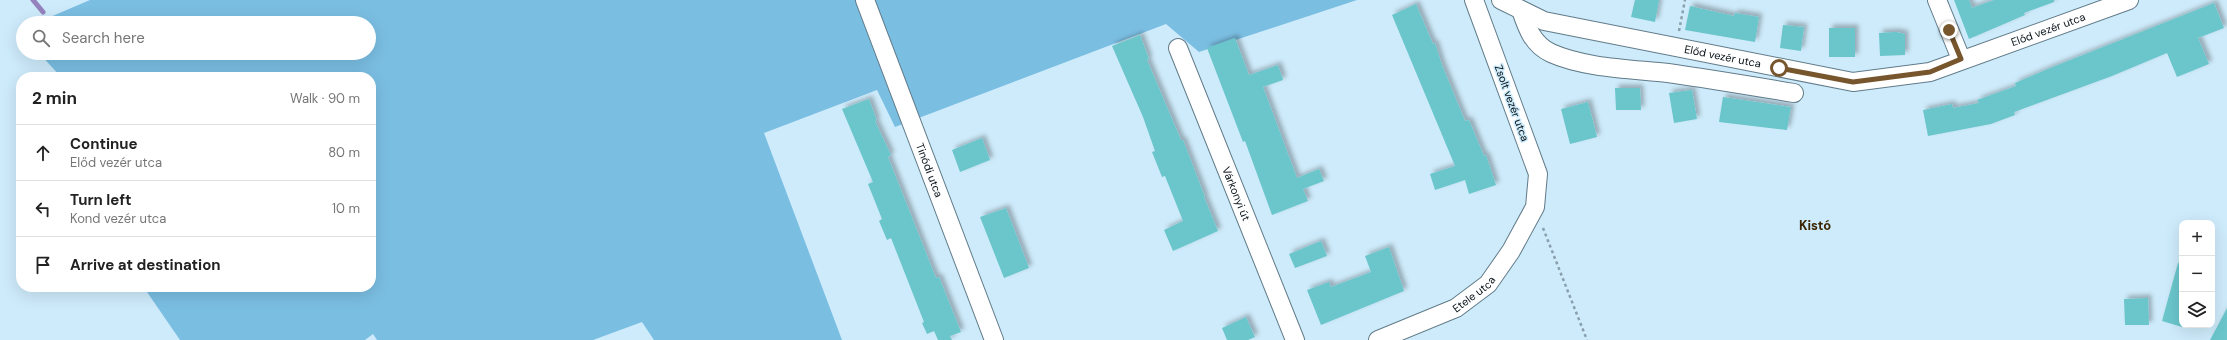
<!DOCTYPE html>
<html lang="en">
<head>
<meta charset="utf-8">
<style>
	:root { --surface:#fff; --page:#f6f6f6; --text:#222; --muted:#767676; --line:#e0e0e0 }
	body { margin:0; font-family:"DM Sans",sans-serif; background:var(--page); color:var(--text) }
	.controls { position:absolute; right:12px; bottom:12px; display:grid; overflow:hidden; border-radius:8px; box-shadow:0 4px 16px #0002 }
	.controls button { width:36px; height:36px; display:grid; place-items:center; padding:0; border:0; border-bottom:1px solid var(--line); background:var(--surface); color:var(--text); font:20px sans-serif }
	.stop { position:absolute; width:12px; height:12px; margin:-9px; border:3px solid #77562d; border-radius:50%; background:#fff }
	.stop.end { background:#77562d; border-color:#fff; box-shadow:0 1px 4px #0008 }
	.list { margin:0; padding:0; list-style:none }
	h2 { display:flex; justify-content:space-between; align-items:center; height:52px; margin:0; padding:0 16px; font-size:17px }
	h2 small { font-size:13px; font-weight:400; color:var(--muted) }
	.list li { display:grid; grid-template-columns:26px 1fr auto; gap:12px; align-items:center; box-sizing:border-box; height:56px; padding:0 16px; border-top:1px solid var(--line) }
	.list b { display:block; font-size:15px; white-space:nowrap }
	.list p { margin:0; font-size:13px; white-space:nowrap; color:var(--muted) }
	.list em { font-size:13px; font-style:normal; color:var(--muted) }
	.icon { flex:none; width:22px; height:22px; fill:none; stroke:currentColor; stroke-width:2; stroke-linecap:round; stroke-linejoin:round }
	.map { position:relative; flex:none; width:2227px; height:340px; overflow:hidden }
	.search { position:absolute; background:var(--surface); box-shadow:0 4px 16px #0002; left:16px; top:16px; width:360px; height:44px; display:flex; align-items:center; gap:10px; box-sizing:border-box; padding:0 14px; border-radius:22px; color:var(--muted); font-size:15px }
	.panel { position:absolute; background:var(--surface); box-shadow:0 4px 16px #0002; left:16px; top:72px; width:360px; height:220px; border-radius:16px }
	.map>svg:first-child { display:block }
</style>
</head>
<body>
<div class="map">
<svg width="2227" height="340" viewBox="0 0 2227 340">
	<defs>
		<filter id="shadow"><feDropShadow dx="3.5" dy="-3.5" stdDeviation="2" flood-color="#0004"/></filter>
	</defs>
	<rect width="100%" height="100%" fill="#ceebfb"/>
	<path fill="#7abee2" d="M 90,0 L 1357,0 L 1199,52 L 1166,24 L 895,127 L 877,90 L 764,133 L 842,340 L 654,340 L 642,322 L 593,340 L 377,340 L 373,334 L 365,340 L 180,340 L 147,292 L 139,287 L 371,287 L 371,77 L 61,77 L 39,53 L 369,53 L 369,23 L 36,23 Z"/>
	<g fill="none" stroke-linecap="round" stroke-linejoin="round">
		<path stroke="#9483be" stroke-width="5" d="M 33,0 L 43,12"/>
	</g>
	<path fill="#6ac6cb" filter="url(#shadow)" d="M 1635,0 L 1659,0 L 1655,22 L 1631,17 Z
		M 1954,0 L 1969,0 L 1972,8 L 1994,0 L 2054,0 L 2054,2 L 2024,13 L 2025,15 L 1969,39 Z
		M 2214,3 L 2224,28 L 2198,38 L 2209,64 L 2177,77 L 2167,53 L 2112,76 L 2014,112 L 2015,115 L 1991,124 L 1928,136 L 1923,110 L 1952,104 L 1953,108 L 1979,103 L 1977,100 L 2016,86 L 2015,83 L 2050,68 Z
		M 1416,4 L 1433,44 L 1435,43 L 1442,65 L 1465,121 L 1469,120 L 1484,156 L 1486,155 L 1496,185 L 1469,194 L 1465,180 L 1435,190 L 1430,174 L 1455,166 L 1392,15 Z
		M 1690,6 L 1734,16 L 1735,13 L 1759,17 L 1755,42 L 1685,30 Z
		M 1783,25 L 1804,27 L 1801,51 L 1780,48 Z
		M 1829,28 L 1855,28 L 1855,57 L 1829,57 Z
		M 1896,32 L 1905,34 L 1905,55 L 1880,56 L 1879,33 Z
		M 1140,35 L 1149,59 L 1147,60 L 1181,140 L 1183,140 L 1205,197 L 1204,197 L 1218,231 L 1173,251 L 1164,230 L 1183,221 L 1165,176 L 1162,177 L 1152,152 L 1155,151 L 1143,117 L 1112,46 Z
		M 1235,38 L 1249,75 L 1278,65 L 1283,80 L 1263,87 L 1297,178 L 1319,169 L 1324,181 L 1303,189 L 1308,201 L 1272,215 L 1245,141 L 1243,142 L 1207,48 Z
		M 1615,88 L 1640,88 L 1641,110 L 1616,110 Z
		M 1692,90 L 1697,119 L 1674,123 L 1669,93 Z
		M 1723,97 L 1791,107 L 1787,130 L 1719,122 Z
		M 869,99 L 877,121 L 875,121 L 891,155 L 888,157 L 936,278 L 939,277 L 961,332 L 950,336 L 952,340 L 938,340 L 934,331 L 927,334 L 922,323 L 924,322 L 891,238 L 887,240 L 879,221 L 882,219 L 868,184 L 873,182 L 842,109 Z
		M 1588,102 L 1597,137 L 1570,144 L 1561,109 Z
		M 982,138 L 990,160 L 960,172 L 952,150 Z
		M 1006,208 L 1029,268 L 1004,278 L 980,217 Z
		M 1321,241 L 1327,256 L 1295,268 L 1289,254 Z
		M 1389,247 L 1404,291 L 1321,325 L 1307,290 L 1329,282 L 1331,287 L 1371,272 L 1365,256 Z
		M 2178,263 L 2182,264 L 2182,327 L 2162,321 Z
		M 2148,298 L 2149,325 L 2125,325 L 2124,299 Z
		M 2227,308 L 2227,340 L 2210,340 L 2216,329 Z
		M 1246,317 L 1255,337 L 1248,340 L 1227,340 L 1222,328 Z"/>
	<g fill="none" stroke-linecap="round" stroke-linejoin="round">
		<defs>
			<g id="minor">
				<path id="s1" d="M 865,0 L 994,340"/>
				<path id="s2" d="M 1501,0 L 1544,21 L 1853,82 L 1930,72 L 2129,0"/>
				<path d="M 1937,0 L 1961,59"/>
				<path d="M 1521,10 C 1527,28 1533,45 1551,53 C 1584,68 1632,69 1668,73 C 1710,79 1752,86 1794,93"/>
				<path id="s3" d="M 1178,48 L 1295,340"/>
				<path id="s4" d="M 1378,340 L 1456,308 L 1488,284 L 1511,251 L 1535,207 L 1538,174 L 1474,0"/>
			</g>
		</defs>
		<use href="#minor" stroke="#617b89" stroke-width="20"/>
		<path stroke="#89a0ac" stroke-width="2.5" stroke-dasharray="3 3" stroke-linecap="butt" d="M 1679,31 L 1685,0
			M 1543,228 L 1587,340"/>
		<use href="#minor" stroke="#fff" stroke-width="18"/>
	</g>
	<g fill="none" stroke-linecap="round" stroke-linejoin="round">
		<path stroke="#77562d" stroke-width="5" d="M 1779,68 L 1853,82 L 1930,72 L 1961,59 L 1949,30"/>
	</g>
	<g text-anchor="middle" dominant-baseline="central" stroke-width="3" stroke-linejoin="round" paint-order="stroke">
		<g font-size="11" fill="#061015" stroke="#ceebfb">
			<text stroke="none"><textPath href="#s2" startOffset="566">Előd vezér utca</textPath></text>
			<text stroke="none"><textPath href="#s2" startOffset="230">Előd vezér utca</textPath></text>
			<text transform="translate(1512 103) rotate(70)">Zsolt vezér utca</text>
			<text stroke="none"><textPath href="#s1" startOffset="182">Tinódi utca</textPath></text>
			<text stroke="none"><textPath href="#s3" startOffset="157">Várkonyi út</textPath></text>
			<text stroke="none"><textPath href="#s4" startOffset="107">Etele utca</textPath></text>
		</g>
		<g font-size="13" font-weight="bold" fill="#3c2401" stroke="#ceebfb">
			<text x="1815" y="225">Kistó</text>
		</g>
	</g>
</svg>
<div class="controls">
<button>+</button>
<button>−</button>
<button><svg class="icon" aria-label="layers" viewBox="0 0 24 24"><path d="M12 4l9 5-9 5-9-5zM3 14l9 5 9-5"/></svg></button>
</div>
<div class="stop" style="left:1779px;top:68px"></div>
<div class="stop end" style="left:1949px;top:30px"></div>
<div class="search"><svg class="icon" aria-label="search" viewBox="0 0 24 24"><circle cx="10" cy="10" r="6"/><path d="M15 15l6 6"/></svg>Search here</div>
<section class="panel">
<h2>2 min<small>Walk · 90 m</small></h2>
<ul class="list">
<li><svg class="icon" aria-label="ahead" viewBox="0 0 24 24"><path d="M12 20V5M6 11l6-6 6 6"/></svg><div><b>Continue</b><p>Előd vezér utca</p></div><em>80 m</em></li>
<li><svg class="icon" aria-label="left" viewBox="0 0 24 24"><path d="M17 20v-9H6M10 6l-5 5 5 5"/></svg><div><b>Turn left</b><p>Kond vezér utca</p></div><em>10 m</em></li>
<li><svg class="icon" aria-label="arrive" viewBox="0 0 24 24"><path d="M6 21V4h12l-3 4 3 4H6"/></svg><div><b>Arrive at destination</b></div></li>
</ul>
</section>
</div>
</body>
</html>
